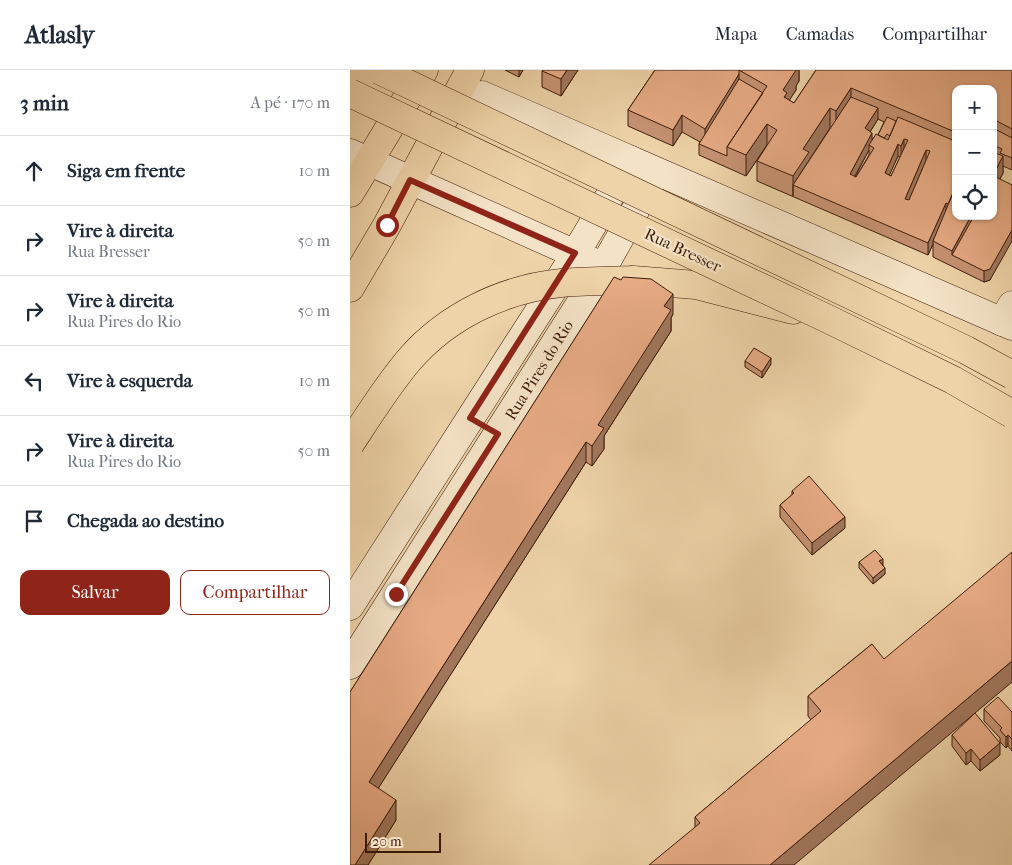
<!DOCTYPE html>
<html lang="pt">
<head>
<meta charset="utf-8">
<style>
	:root { --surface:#fff; --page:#f6f6f7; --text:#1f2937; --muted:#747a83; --line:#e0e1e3; --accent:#8f2418 }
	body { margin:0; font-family:"IM FELL French Canon",serif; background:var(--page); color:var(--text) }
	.controls { position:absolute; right:15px; top:15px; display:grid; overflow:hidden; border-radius:10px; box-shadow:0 1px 4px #0004 }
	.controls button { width:45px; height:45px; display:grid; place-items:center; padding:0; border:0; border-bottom:1px solid var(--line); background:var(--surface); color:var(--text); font:25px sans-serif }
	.scale { position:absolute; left:15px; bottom:12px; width:76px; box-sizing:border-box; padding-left:5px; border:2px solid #3d1c0b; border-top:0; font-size:14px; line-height:18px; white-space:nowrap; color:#3d1c0b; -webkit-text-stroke:4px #f4e2c6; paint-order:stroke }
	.stop { position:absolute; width:15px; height:15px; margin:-11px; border:4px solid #8f2418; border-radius:50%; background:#fff }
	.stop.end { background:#8f2418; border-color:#fff; box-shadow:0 1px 5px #0008 }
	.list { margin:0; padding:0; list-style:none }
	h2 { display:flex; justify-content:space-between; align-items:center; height:65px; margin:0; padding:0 20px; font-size:21px }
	h2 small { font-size:16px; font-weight:400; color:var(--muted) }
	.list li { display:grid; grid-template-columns:32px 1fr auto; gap:15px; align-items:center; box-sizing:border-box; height:70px; padding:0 20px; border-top:1px solid var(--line) }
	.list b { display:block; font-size:19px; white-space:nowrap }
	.list p { margin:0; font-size:16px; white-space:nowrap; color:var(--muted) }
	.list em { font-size:16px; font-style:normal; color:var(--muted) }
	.actions { display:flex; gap:10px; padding:15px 20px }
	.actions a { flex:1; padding:11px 0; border:1px solid var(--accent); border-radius:10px; text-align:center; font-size:18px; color:var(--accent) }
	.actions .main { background:var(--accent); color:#fff }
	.icon { flex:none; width:28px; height:28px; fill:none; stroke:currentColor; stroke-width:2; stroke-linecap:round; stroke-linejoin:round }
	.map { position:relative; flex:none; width:662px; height:795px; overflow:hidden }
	header { display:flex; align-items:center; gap:30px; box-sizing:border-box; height:70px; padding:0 25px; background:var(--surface); border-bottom:1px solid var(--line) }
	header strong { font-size:24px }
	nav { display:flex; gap:28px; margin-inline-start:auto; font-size:18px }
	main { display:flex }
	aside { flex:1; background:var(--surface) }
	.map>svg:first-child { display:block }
</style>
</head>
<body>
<header>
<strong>Atlasly</strong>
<nav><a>Mapa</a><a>Camadas</a><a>Compartilhar</a></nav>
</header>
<main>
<aside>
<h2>3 min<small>A pé · 170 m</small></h2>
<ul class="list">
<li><svg class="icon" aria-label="ahead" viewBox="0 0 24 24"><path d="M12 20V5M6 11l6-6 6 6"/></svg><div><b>Siga em frente</b></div><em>10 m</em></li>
<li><svg class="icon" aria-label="right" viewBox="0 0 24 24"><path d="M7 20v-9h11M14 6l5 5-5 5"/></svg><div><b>Vire à direita</b><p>Rua Bresser</p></div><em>50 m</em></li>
<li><svg class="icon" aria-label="right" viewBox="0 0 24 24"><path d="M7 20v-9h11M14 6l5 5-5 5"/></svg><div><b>Vire à direita</b><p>Rua Pires do Rio</p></div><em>50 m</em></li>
<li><svg class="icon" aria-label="left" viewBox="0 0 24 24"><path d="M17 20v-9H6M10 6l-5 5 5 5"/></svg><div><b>Vire à esquerda</b></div><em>10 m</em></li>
<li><svg class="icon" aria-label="right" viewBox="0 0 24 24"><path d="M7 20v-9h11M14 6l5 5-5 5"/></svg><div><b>Vire à direita</b><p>Rua Pires do Rio</p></div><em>50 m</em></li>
<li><svg class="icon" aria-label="arrive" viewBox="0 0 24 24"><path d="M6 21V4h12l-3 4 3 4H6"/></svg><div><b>Chegada ao destino</b></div></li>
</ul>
<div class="actions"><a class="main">Salvar</a><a>Compartilhar</a></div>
</aside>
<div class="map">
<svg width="662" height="795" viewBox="0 0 662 795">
	<rect width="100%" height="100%" fill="#eed3a8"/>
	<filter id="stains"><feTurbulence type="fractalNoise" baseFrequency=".004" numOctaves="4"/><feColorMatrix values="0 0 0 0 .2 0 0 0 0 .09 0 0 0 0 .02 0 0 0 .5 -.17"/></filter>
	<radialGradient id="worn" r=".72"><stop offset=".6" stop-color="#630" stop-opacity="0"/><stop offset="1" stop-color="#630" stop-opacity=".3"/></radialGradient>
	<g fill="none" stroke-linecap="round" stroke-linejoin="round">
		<defs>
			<path id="street" d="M 132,25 L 281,90
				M 652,252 L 662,235"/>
			<path id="secondary" d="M 0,83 L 241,191
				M 0,536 L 218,196 L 281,90 L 662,256
				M 0,595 L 253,198 L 305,105"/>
			<path id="primary" d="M 283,210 L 346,215 L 443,240
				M 0,218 L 37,155 L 120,0"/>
			<path id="highway" d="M 0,123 L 74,0"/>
		</defs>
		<use href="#street" stroke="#694a32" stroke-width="29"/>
		<use href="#secondary" stroke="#3d1c0b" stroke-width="29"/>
		<use href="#primary" stroke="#3d1c0b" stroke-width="29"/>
		<use href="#highway" stroke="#3d1c0b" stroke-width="29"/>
		<use href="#street" stroke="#f4e2c6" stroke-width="28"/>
		<use href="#secondary" stroke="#f4e2c6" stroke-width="28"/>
		<use href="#primary" stroke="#eed3a8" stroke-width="28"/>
		<use href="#highway" stroke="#eed3a8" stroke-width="28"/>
		<defs>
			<path id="primary-bridge" d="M 29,0 L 616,280 L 662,305
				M 0,23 L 478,249 L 603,310 L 662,344
				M 0,374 C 19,345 37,316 59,290 C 97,246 153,219 211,213 C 235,211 259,211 283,210"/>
		</defs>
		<use href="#primary-bridge" stroke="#3d1c0b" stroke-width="29" stroke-linecap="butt"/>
		<use href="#primary-bridge" stroke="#eed3a8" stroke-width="28"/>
	</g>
	<path fill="#c69272" stroke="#3d1c0b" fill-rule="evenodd" d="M 155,0 L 173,0 L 169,7 Z
		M 228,0 L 211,26 L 192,17 L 192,1 Z
		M 305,0 L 449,0 L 449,11 L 446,16 L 446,20 L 439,30 L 444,33 L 466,0 L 662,0 L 662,100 L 653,96 L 653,103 L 650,109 L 640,210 L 634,212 L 583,187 L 583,174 L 578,185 L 407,111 L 407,91 L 417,75 L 396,106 L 349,85 L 349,74 L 350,72 L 332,62 L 323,76 L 278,56 L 278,40 ZM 606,19 L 643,19 L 643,146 ZM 528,49 L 534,52 L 528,65 L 522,69 L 520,62 ZM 519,80 L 519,85 L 506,107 L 505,107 ZM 548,86 L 550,87 L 541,106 L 539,105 Z
		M 271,210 L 323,244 L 321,248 L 321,261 L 254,366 L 254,379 L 242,396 L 236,392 L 28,718 L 46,750 L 18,795 L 0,795 L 0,622 Z
		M 395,291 L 421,294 L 412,308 L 395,297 Z
		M 442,421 L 495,458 L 462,485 L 430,447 L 430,435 L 442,425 Z
		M 509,492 L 533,495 L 535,504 L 523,514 L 509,498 Z
		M 522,574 L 444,795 L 345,757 L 345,747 L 461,650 L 458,646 L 458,626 Z
		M 634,639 L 662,642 L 662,681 L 658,676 L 656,678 L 650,672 L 650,668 L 634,651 Z
		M 602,665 L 650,685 L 630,701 L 621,691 L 616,695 L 602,676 Z"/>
	<path fill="#a1775c" stroke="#3d1c0b" d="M 169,0 L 173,0 L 169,7 Z
		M 217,0 L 228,0 L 211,26 L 211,9 Z
		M 444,0 L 449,0 L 449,11 L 446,16 L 446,20 L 437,34 L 433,20 Z
		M 389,4 L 389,20 L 355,75 L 355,59 Z
		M 501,18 L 501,38 L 486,62 L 486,41 Z
		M 480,38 L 480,58 L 443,115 L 443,126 L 443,106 L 453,79 Z
		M 528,38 L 528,49 L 515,70 L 515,58 Z
		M 332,45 L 332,62 L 323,76 L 323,60 Z
		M 417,54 L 417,75 L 396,106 L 396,85 Z
		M 522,63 L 522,75 L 519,75 L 519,80 L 500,115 L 500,104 Z
		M 554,69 L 554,80 L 551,87 L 551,76 Z
		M 548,74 L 548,86 L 535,115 L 535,103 Z
		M 576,80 L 576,91 L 555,140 L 555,129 Z
		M 653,86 L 653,103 L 643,121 L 643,105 Z
		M 596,133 L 596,145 L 583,171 L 583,174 L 578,185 L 578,173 Z
		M 621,146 L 630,146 L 602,185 L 602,181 Z
		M 662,160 L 662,171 L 640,210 L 634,212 L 634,201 Z
		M 323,224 L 323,244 L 321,248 L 321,261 L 254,366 L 254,379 L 242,396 L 242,376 L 248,355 L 314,236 Z
		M 421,288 L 421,294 L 412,308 L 412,302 Z
		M 236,372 L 236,392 L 19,733 L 19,712 Z
		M 495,447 L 495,458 L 462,485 L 462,473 Z
		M 533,489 L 533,495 L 529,491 Z
		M 535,498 L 535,504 L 523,514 L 523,508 Z
		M 662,591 L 662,612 L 444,795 L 420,795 Z
		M 658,665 L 658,676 L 656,678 L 656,667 Z
		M 650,673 L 650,685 L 630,701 L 630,690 Z
		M 621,679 L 621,691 L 616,695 L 616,683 Z
		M 46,730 L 46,750 L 18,795 L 5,795 Z"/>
	<path fill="#e6aa84" stroke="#3d1c0b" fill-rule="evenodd" d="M 193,0 L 217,0 L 211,9 L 192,1 Z
		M 305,0 L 389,0 L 389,4 L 355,59 L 332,45 L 323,60 L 278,40 Z
		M 389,0 L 446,0 L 433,20 L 437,23 L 434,27 L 444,33 L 466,0 L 662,0 L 662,59 L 643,49 L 643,19 L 606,19 L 606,60 L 605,62 L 501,18 L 486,41 L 480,38 L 453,79 L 459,82 L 443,106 L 407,91 L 427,60 L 417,54 L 396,85 L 377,77 L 417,16 Z
		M 389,9 L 413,23 L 377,77 L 377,86 L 349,74 Z
		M 501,27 L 528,38 L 515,58 L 522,63 L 500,104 L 506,107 L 524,78 L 519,75 L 526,64 L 538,70 L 548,47 L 605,71 L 606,69 L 606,116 L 598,134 L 596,133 L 578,173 L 443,115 ZM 554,69 L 558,70 L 541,106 L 535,103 L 548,74 L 551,76 ZM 576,80 L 580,81 L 559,130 L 555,129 Z
		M 537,47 L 546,51 L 540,66 L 537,64 L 534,68 L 528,65 Z
		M 643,58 L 662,68 L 662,88 L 650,83 L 652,79 L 643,75 Z
		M 643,82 L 653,86 L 643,105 Z
		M 646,107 L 662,115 L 662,160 L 640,199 L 634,201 L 602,185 L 624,146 L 643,146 L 643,111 Z
		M 606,116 L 606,146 L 621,146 L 602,181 L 583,171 Z
		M 264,207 L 271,210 L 273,207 L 301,209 L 323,224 L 314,236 L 321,240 L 248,355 L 254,358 L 242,376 L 236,372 L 19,712 L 46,730 L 5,795 L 0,795 L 0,622 Z
		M 404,278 L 421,288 L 412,302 L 395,291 Z
		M 459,406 L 495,447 L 462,473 L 430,435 L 444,423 L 442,421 Z
		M 525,480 L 533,489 L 529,491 L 535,498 L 523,508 L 509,492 Z
		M 662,482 L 662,591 L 420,795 L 299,795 L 350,753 L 345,747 L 471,641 L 458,626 L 522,574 L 534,589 Z
		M 648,627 L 662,642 L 662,669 L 658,665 L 656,667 L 650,660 L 652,658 L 634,639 Z
		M 625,643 L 650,673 L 630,690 L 621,679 L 616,683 L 602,665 Z"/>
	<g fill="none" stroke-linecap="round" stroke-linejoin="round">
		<path stroke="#8f2418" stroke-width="6" d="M 37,155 L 60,110 L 225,183 L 120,348 L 148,364 L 46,524"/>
	</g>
	<g text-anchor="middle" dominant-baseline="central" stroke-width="4.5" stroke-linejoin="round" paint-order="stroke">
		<g font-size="16" fill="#3d1c0b" stroke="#f4e2c6">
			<text transform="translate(333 180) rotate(25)">Rua Bresser</text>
			<text transform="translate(189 300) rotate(-58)">Rua Pires do Rio</text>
		</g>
	</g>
	<rect width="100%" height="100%" filter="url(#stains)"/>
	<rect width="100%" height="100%" fill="url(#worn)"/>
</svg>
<div class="controls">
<button>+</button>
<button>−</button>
<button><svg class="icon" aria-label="locate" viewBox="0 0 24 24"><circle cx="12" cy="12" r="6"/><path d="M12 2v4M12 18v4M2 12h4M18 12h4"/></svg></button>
</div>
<div class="scale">20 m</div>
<div class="stop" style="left:37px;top:155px"></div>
<div class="stop end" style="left:46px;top:524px"></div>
</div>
</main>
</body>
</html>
